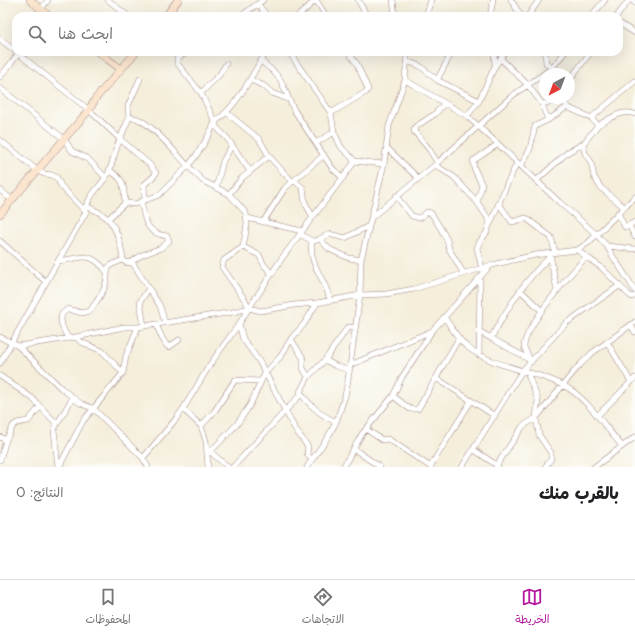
<!DOCTYPE html>
<html lang="ar">
<head>
<meta charset="utf-8">
<style>
	:root { --surface:#fff; --page:#f2f2f2; --text:#202124; --muted:#757577; --line:#e0e0e0; --accent:#b5179e }
	body { margin:0; font-family:"Playpen Sans","Playpen Sans Arabic",sans-serif; background:var(--page); color:var(--text); direction:rtl }
	.compass { position:absolute; left:539px; top:68px; width:36px; height:36px; border-radius:50%; background:var(--surface); box-shadow:0 4px 16px #0002; rotate:221deg }
	.list { margin:0; padding:0; list-style:none }
	h2 { display:flex; justify-content:space-between; align-items:center; height:52px; margin:0; padding:0 16px; font-size:17px }
	h2 small { font-size:13px; font-weight:400; color:var(--muted) }
	.icon { flex:none; width:22px; height:22px; fill:none; stroke:currentColor; stroke-width:2; stroke-linecap:round; stroke-linejoin:round }
	.map { position:relative; flex:none; width:635px; height:467px; overflow:hidden; direction:ltr }
	.search { position:absolute; background:var(--surface); box-shadow:0 4px 16px #0002; left:12px; right:12px; top:12px; height:44px; display:flex; align-items:center; gap:10px; box-sizing:border-box; padding:0 14px; border-radius:12px; color:var(--muted); font-size:15px }
	.sheet { height:112px; background:var(--surface) }
	nav { display:flex; justify-content:space-around; align-items:center; box-sizing:border-box; height:56px; border-top:1px solid var(--line); background:var(--surface); font-size:11px; color:var(--muted) }
	nav a { display:grid; justify-items:center; gap:2px }
	nav .on { color:var(--accent) }
	.map>svg:first-child { display:block }
</style>
</head>
<body>
<div class="map">
<svg width="635" height="467" viewBox="0 0 635 467">
	<rect width="100%" height="100%" fill="#fdfcf7"/>
	<filter id="ink" filterUnits="userSpaceOnUse"><feTurbulence type="fractalNoise" baseFrequency=".025" numOctaves="2"/><feDisplacementMap in="SourceGraphic" scale="8" xChannelSelector="R" yChannelSelector="G"/><feConvolveMatrix kernelMatrix="1 2 1 2 8 2 1 2 1" color-interpolation-filters="sRGB"/></filter>
	<filter id="wash" filterUnits="userSpaceOnUse"><feTurbulence type="fractalNoise" baseFrequency=".012" numOctaves="4" result="noise"/><feDisplacementMap in="SourceGraphic" scale="16" xChannelSelector="R" yChannelSelector="G"/><feGaussianBlur stdDeviation="0.9" result="paint"/><feColorMatrix in="noise" values="0 0 0 0 0 0 0 0 0 0 0 0 0 0 0 0 0 1.4 0 .05"/><feComposite in="paint" operator="in"/></filter>
	<g filter="url(#wash)">
		<rect width="100%" height="100%" fill="#f4eedb"/>
	</g>
	<g filter="url(#ink)">
		<g fill="none" stroke-linecap="round" stroke-linejoin="round">
			<defs>
				<path id="street" d="M 108,0 L 128,16
					M 316,0 L 326,16
					M 358,0 L 367,16
					M 393,0 L 395,16
					M 511,0 L 521,16
					M 632,0 L 635,3
					M 258,4 L 267,16
					M 41,9 L 48,0
					M 241,16 L 263,0
					M 298,16 L 316,0
					M 426,16 L 431,0
					M 490,16 L 493,0
					M 528,16 L 539,0
					M 591,16 L 605,0
					M 617,16 L 629,0
					M 619,23 L 635,33
					M 0,39 L 89,110 L 120,139 C 115,150 113,162 109,172 C 102,186 86,196 86,212 L 0,363
					M 178,52 L 180,57 L 177,58 L 177,63 L 201,93 L 215,122 C 208,138 199,153 188,166 L 203,181 L 229,194 L 246,213 L 247,223 L 245,237 L 243,247 L 224,260 L 222,267 L 245,300 L 249,308
					M 494,52 L 495,66
					M 545,52 L 546,63 L 558,74
					M 178,57 L 190,52
					M 501,59 L 528,85 L 542,104 L 548,120
					M 261,61 L 273,71 L 280,79 L 294,110 L 332,168 L 343,178
					M 406,61 L 420,66 L 437,80 L 479,101
					M 0,77 L 19,53
					M 251,80 L 264,86 L 272,93 L 288,99
					M 405,80 L 467,116 L 498,144 L 559,202 L 596,234 L 607,246 L 635,249
					M 437,80 L 452,52
					M 569,82 L 576,71 L 591,52
					M 0,88 L 64,139 L 72,151 L 88,159 L 106,178
					M 201,93 L 220,74 L 226,64
					M 564,98 L 567,107 L 591,118 L 598,125 C 610,119 622,109 635,114
					M 542,104 L 564,99
					M 227,113 L 259,139 L 269,156 L 284,173 L 292,181 L 296,182 L 303,188 L 305,203 L 313,217
					M 331,113 L 366,92 L 368,89 L 357,64 L 348,52
					M 467,116 L 479,101 L 495,66 L 505,52
					M 129,118 L 128,106 L 140,79
					M 591,118 L 635,81
					M 0,140 L 38,171 L 44,174 L 52,175 L 57,178 L 61,186 L 86,212
					M 316,143 L 334,132
					M 583,144 L 585,153 L 591,162 L 594,177 L 601,188 L 624,207
					M 386,147 L 418,178
					M 354,161 L 384,164
					M 437,162 L 429,149 L 414,131 L 415,127 L 435,114 L 444,104
					M 435,165 L 454,177 L 477,202 L 490,221 L 487,232 L 479,243 L 477,248 L 482,269
					M 521,166 L 530,149 L 535,126 L 548,120 L 567,107
					M 109,170 C 126,181 123,184 125,203
					M 250,171 L 227,138 L 216,127 L 215,122 C 241,102 249,79 266,52
					M 537,180 L 568,152 L 583,144 L 598,125
					M 216,188 L 223,161 L 232,145
					M 0,190 L 12,200
					M 229,194 L 242,178 L 269,156
					M 396,196 L 412,216 L 420,218 L 427,212 L 431,213 L 441,229 L 447,240 L 449,249 L 464,274
					M 477,202 L 482,185 L 474,168 L 473,161 L 498,144
					M 499,204 L 512,222 L 526,218 L 551,237 L 555,252
					M 86,206 C 92,209 98,211 103,215 C 117,224 121,244 123,260 L 127,263 L 131,262 L 134,265 L 160,306 L 165,323
					M 618,213 L 625,227 L 635,222
					M 372,217 L 435,165 L 512,96 L 552,68 L 565,52
					M 247,218 L 302,231
					M 108,219 L 125,203 L 135,204 L 159,195 L 188,166 C 178,156 143,112 129,118 L 120,139 L 150,165 L 156,173 L 155,175 L 144,185 L 145,199
					M 263,222 L 285,188 L 324,155
					M 490,224 L 507,184 L 517,163
					M 629,225 L 635,237
					M 300,234 L 312,241 C 308,267 326,277 330,301
					M 320,239 L 329,234 L 345,238 L 369,226
					M 0,241 L 46,282
					M 312,242 L 320,239 L 329,249 L 349,258 L 361,260
					M 607,246 C 615,262 627,276 635,291
					M 243,247 L 259,255 L 264,265 L 272,274
					M 577,250 L 602,268 L 629,295 L 632,297 L 635,296
					M 550,254 L 557,291
					M 58,261 C 80,259 89,249 106,271
					M 131,262 L 142,255 L 161,248 L 169,241 L 167,236 C 145,233 145,220 141,201
					M 521,291 L 542,311
					M 444,317 C 451,326 457,338 466,346 C 496,370 536,369 568,388 C 590,402 605,427 622,446
					M 156,324 L 162,338 L 167,346 L 169,347 L 179,340
					M 239,324 L 243,339 L 259,361 L 295,429 L 306,444 L 308,447 L 307,454 L 312,460
					M 631,325 L 635,332
					M 144,326 L 140,302 L 149,288
					M 480,332 L 491,338 C 507,309 525,279 550,257
					M 0,337 L 18,346 L 61,388 L 80,403 L 94,409 L 143,458 L 148,467
					M 76,337 L 81,342 L 102,351 L 123,373
					M 68,338 C 64,331 59,322 62,314 L 68,309 L 82,313 L 90,311 C 95,303 103,294 105,286 C 111,268 100,268 123,260
					M 491,338 L 530,360
					M 291,339 L 303,358 L 303,368 L 308,377 L 300,392 C 308,404 322,416 336,422
					M 607,342 L 631,382
					M 18,346 L 76,337 L 124,327 L 138,327 L 233,312 L 249,308 L 261,311 L 294,305 L 317,303 L 360,295 L 386,294 L 414,289 L 492,265 L 535,255 L 577,250 L 588,243 L 635,197
					M 479,355 L 480,278
					M 325,360 L 336,366 L 349,370
					M 531,362 L 524,347 C 524,327 571,273 586,257
					M 350,365 L 432,331
					M 527,372 L 538,400 L 536,418 L 539,435 L 551,453 L 551,459 L 545,467
					M 0,376 L 32,398 L 57,424 L 54,430 L 58,467
					M 308,377 L 325,360 L 348,327 L 355,328
					M 436,378 L 495,416
					M 393,396 L 410,409 L 418,409 L 459,338
					M 597,416 L 635,378
					M 57,424 L 73,397
					M 201,426 L 214,412 L 235,380 L 261,381
					M 366,429 L 382,440 L 388,439 L 431,467
					M 0,437 L 6,440
					M 207,449 L 228,467
					M 354,449 L 380,467
					M 474,450 L 498,466
					M 210,452 L 237,424 L 250,405 L 265,373 L 281,356 L 291,339 L 304,324 L 317,303
					M 143,458 L 176,419 L 183,409
					M 0,460 L 6,440 L 13,426 L 17,423 L 28,421 L 40,407
					M 496,466 L 523,426 L 536,418 L 577,368 L 592,353 L 635,322
					M 59,467 L 83,421 L 123,373 L 126,356 L 138,327
					M 208,467 L 206,441 L 201,426 L 183,409 L 211,363 L 239,324 L 249,308 L 282,258 L 353,164 L 354,161 L 352,158 L 341,147 L 334,132 L 331,113 L 289,52
					M 233,467 L 301,394
					M 307,467 L 328,437 L 336,422 L 345,396 L 348,380 L 360,295 L 361,260 L 384,164 L 389,126 L 405,80 L 407,54 L 409,52
					M 343,467 L 362,434 L 393,396 L 402,377 L 432,331 L 489,267
					M 430,467 L 471,401
					M 462,467 L 522,371 L 567,322 L 568,322 L 586,309 L 619,286
					M 594,467 L 635,437"/>
				<path id="secondary" d="M 30,0 L 49,16
					M 166,16 L 178,0
					M 98,52 L 121,69
					M 0,214 L 89,110 L 96,98 L 136,52"/>
			</defs>
			<use href="#street" stroke="#9f8683" stroke-width="6"/>
			<use href="#secondary" stroke="#9f8683" stroke-width="8"/>
			<use href="#street" stroke="#fff" stroke-width="5"/>
			<use href="#secondary" stroke="#fce5cf" stroke-width="7"/>
		</g>
	</g>
</svg>
<svg class="compass" viewBox="-18 -18 36 36"><path d="M0-13l5 13h-10z" fill="#e53935"/><path d="M0 13l5-13h-10z" fill="#757577"/></svg>
<div class="search"><svg class="icon" aria-label="search" viewBox="0 0 24 24"><circle cx="10" cy="10" r="6"/><path d="M15 15l6 6"/></svg>ابحث هنا</div>
</div>
<section class="sheet">
<h2>بالقرب منك<small>النتائج: 0</small></h2>
<ul class="list">
</ul>
</section>
<nav>
<a class="on"><svg class="icon" aria-label="map" viewBox="0 0 24 24"><path d="M3 6l6-2 6 2 6-2v14l-6 2-6-2-6 2zM9 4v14M15 6v14"/></svg>الخريطة</a>
<a><svg class="icon" aria-label="directions" viewBox="0 0 24 24"><path d="M12 3l9 9-9 9-9-9zM9 14v-3h6M13 9l2 2-2 2"/></svg>الاتجاهات</a>
<a><svg class="icon" aria-label="saved" viewBox="0 0 24 24"><path d="M7 4h10v16l-5-4-5 4z"/></svg>المحفوظات</a>
</nav>
</body>
</html>
